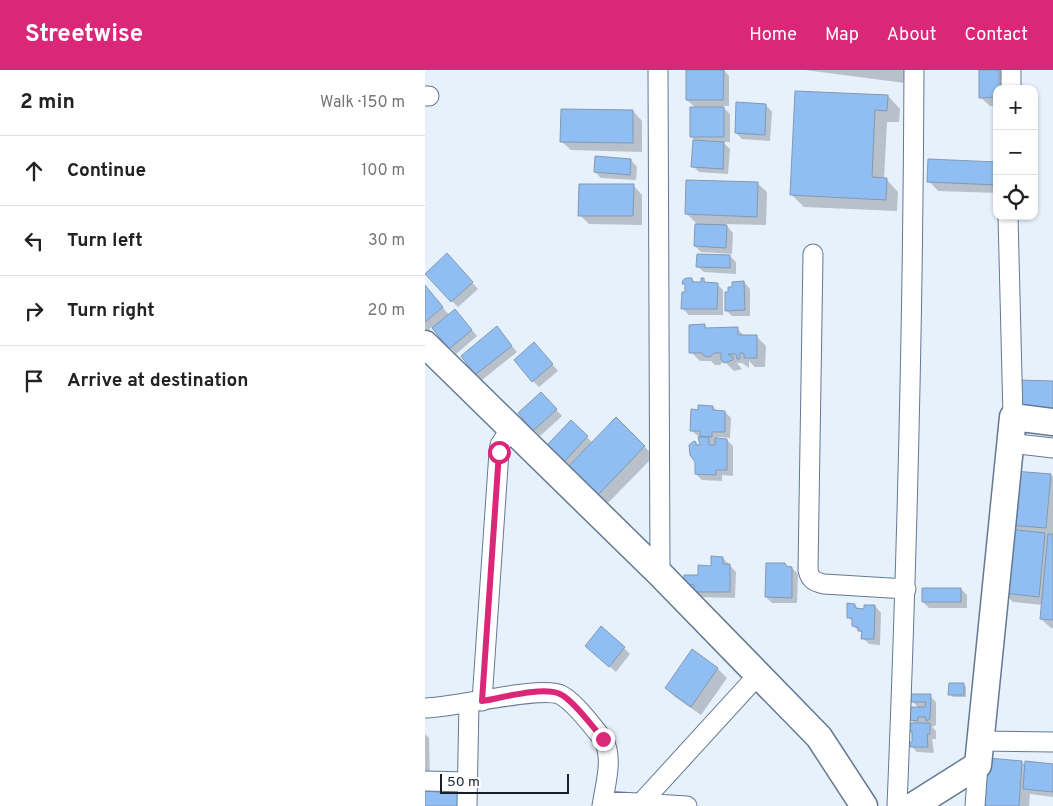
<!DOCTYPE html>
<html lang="en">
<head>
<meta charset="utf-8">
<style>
	:root { --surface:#fff; --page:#f2f2f2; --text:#222; --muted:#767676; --line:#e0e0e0; --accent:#db2777 }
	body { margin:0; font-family:Overpass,sans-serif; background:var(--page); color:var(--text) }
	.controls { position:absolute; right:15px; top:15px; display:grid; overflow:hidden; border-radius:10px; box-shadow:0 1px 4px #0004 }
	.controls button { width:45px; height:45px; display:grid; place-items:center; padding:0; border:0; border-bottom:1px solid var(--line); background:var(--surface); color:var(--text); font:25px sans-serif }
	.scale { position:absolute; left:15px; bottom:12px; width:129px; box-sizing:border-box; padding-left:5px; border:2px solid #17202a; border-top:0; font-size:14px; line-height:18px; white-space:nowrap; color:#17202a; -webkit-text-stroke:4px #fdfdfd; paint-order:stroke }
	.stop { position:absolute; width:15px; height:15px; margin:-11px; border:4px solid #db2777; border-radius:50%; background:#fff }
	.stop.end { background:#db2777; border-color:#fff; box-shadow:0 1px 5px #0008 }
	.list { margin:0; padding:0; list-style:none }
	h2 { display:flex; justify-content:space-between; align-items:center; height:65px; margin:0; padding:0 20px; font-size:21px }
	h2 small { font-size:16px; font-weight:400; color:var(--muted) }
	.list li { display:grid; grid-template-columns:32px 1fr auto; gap:15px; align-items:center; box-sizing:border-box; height:70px; padding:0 20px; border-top:1px solid var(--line) }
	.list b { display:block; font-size:19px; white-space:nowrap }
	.list em { font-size:16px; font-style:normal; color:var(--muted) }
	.icon { flex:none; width:28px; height:28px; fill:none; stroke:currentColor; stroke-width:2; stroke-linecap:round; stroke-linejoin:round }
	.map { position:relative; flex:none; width:628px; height:736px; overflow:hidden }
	header { display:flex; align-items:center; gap:30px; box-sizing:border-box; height:70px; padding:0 25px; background:var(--accent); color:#fff }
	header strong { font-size:24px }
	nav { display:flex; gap:28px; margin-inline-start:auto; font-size:18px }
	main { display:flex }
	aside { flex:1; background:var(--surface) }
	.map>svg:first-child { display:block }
</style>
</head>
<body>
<header>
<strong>Streetwise</strong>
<nav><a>Home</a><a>Map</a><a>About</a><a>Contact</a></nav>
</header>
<main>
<aside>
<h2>2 min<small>Walk · 150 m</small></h2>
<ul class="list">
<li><svg class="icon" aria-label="ahead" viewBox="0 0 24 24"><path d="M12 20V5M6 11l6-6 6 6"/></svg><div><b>Continue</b></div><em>100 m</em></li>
<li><svg class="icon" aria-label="left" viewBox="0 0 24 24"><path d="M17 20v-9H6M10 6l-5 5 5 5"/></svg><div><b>Turn left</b></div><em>30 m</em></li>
<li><svg class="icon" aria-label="right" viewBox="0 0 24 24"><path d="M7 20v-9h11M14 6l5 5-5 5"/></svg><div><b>Turn right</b></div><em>20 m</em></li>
<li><svg class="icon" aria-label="arrive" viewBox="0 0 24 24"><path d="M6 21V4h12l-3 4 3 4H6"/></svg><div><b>Arrive at destination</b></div></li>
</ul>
</aside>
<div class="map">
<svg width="628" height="736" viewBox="0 0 628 736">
	<rect width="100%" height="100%" fill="#e7f1fc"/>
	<path fill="#0003" d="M 262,0 L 299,0 L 304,6 L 304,36 L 297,36 L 305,44 L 305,72 L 298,72 L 305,79 L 303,104 L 274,102 L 268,96 L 269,70 L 266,66 L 271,38 L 262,30 Z
		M 380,0 L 481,0 L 480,13 Z
		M 555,0 L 583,0 L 583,19 L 572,19 L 572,36 L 565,36 L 555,27 Z
		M 463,26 L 475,39 L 474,52 L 462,52 L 459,109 L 461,109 L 473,122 L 472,141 L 379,137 L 367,125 Z
		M 341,35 L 347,42 L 345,71 L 317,69 L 311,63 Z
		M 208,41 L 217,51 L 217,82 L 146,80 L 136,71 Z
		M 206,90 L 212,97 L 211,110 L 176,108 L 170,102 Z
		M 572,93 L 572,123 L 513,121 L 504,111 Z
		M 332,113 L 342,122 L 341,155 L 300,154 L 308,163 L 307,184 L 276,182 L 270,176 L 271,153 L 262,144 Z
		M 208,115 L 217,125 L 217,155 L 164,154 L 155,145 Z
		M 305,186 L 311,192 L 311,204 L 279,202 L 272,196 Z
		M 28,191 L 53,219 L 33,237 L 27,231 Z
		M 267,209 L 271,213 L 278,214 L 278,209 L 283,214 L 292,214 L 298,220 L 298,245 L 264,245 L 258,239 L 261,223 L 262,216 L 259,214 Z
		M 319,212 L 325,219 L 325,246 L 307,246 L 301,240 Z
		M 0,216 L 24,245 L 36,247 L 52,266 L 31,284 L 7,257 L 0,263 Z
		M 280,256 L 283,259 L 312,259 L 320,266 L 331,266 L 341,276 L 340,297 L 330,297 L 324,291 L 324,298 L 317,293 L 312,293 L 317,299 L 309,301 L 299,291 L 295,295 L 290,295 L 286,291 L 275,291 L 266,282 Z
		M 72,258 L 92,282 L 57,310 L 51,304 Z
		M 115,280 L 133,301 L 114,317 L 108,311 Z
		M 122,330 L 137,346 L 115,366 L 109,360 Z
		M 288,337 L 293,342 L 300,342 L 306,348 L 305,368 L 293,367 L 293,370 L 302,370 L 308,376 L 308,406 L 297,405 L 297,411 L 277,410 L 271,404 L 271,391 L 266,376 L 271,373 L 276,376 L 274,367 L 266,360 L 274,341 Z
		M 191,349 L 229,386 L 183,433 L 124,375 L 147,352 L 168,373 Z
		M 626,405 L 628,407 L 628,558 L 626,558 L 616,549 L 618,535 L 588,532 L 579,523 L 591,461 L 585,455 Z
		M 298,488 L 311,502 L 310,528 L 276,527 L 270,520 L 266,520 L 260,514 L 274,506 Z
		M 360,495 L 363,498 L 367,498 L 373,504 L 372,533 L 347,533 L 341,527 Z
		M 536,519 L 542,525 L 542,538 L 504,538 L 498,532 Z
		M 430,535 L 435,540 L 440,540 L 450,536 L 456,543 L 455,575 L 444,574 L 438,568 L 438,564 L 428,556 L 428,552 L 423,547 Z
		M 199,578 L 205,584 L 191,602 L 168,582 Z
		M 267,581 L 293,599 L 302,608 L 276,645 L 250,627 L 241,618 Z
		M 538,614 L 541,617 L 541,627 L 528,627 L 525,624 Z
		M 505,626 L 511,632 L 511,655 L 507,657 L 511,661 L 511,669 L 507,669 L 509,683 L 492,682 L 486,676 L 488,673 L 488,665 L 484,661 L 491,655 L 486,650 L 494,638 L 487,631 Z
		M 0,664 L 4,668 L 5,707 L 0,707 Z
		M 564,690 L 597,692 L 601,696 L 628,695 L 628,727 L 605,724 L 604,736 L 561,736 Z"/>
	<path fill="#91bef2" stroke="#8299b3" d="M 261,0 L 299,0 L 298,30 L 261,30 Z
		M 554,0 L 574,0 L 574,19 L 572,19 L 572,27 L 554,28 Z
		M 370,21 L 463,25 L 462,41 L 450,40 L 447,107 L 462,108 L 461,130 L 365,125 Z
		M 311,32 L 341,34 L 340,65 L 310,63 Z
		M 265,37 L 299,37 L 299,67 L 265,67 Z
		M 136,39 L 208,40 L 208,73 L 135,72 Z
		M 268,70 L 299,72 L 298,99 L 266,97 Z
		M 170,86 L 206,89 L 205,105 L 169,102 Z
		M 503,89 L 572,92 L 572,115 L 502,112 Z
		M 261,110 L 333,112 L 332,147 L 260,144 Z
		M 154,114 L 209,114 L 208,146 L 153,146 Z
		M 270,154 L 302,155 L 301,178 L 269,176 Z
		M 22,183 L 48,212 L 26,232 L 0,204 Z
		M 272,184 L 305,185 L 305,198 L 271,197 Z
		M 261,208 L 267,208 L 267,212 L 276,212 L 276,208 L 279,208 L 279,212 L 293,213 L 292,239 L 256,239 L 257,222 L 260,222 L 260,214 L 257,214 L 258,210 Z
		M 319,211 L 320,240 L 300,241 L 300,222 L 303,222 L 303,217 L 307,217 L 307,212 Z
		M 0,215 L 18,237 L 0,252 Z
		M 30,239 L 47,260 L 24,279 L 7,258 Z
		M 280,254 L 280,258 L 313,257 L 313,265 L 332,265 L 332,288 L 319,288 L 319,283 L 315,283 L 315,289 L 312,289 L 311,284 L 303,284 L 308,287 L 308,290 L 299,293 L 296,289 L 296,283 L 289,283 L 285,287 L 279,286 L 277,283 L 264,283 L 264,255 Z
		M 72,256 L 87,276 L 50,305 L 36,286 Z
		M 109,272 L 128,294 L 107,312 L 89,290 Z
		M 594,310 L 628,311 L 628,346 L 593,345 Z
		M 116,322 L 132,339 L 108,361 L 93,343 Z
		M 273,335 L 288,336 L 288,340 L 300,341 L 300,362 L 287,362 L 287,367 L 275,366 L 275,361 L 265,361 L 266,339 L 273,340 Z
		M 191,347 L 220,376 L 173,425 L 144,396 Z
		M 146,350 L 163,366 L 139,392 L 122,375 Z
		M 273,367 L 284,367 L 284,375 L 290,375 L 290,368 L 302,369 L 302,400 L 291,400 L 291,405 L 270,404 L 270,392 L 265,385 L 264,375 L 269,371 L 271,372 L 271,375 L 275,375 Z
		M 589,401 L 626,404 L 621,458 L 584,455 Z
		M 584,459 L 620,463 L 614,527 L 578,523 Z
		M 623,464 L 628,464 L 628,550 L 615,549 Z
		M 286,486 L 298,487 L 298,494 L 305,494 L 305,522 L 269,522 L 269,515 L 259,514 L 259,505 L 273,505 L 273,495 L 286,496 Z
		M 341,493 L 360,493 L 361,496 L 367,497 L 367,528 L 340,527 Z
		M 497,518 L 536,518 L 536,532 L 497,532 Z
		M 422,533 L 430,534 L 430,538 L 439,539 L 439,535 L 450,535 L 449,569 L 436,569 L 437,561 L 433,561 L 433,557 L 427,556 L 427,548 L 422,548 Z
		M 176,556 L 200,577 L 184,597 L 160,576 Z
		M 267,579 L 293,598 L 266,637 L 240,618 Z
		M 524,613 L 539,613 L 539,625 L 523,625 Z
		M 486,624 L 506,624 L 505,649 L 501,651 L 500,647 L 493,647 L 493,651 L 484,650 L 485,637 L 500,637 L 501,632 L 486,632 Z
		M 486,653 L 505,653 L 505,664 L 502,664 L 503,677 L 485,677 L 485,672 L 487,672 L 487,661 L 482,661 L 482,656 L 486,656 Z
		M 563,688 L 597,691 L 594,736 L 559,736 Z
		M 600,691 L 628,694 L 628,722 L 598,719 Z
		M 0,721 L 35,724 L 33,736 L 0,736 Z"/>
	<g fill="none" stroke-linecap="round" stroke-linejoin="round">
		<defs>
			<path id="street" d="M 233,0 L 235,504
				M 586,19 L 586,0
				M 0,26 L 4,26
				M 583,146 L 588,347
				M 388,184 L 383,500 C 385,510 390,512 399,514 L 481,519
				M 585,373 L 628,378
				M 57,631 L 74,382 L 75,375 L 86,358
				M 0,638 C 29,638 117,615 136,625 C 151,633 167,656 178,669 C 189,688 180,715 177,736
				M 555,671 L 628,672
				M 0,711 L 43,712
				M 178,731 L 262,736
				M 216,733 L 333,605
				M 42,736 L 44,633
				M 472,736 C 482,491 488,246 489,0
				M 550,736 L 553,695"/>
			<path id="secondary" d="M 0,274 L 235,504 L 394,667 L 439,736
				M 488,736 L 553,695 L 588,347 L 628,352"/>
		</defs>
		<use href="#street" stroke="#637992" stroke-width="21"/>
		<use href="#secondary" stroke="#637992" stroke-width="29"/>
		<use href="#street" stroke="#fff" stroke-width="19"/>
		<use href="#secondary" stroke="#fff" stroke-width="26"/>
	</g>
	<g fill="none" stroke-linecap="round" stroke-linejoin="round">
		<path stroke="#db2777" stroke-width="6" d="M 74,382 L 57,631 C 77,628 117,616 135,624 C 148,630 168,657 178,669"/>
	</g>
</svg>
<div class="controls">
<button>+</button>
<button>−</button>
<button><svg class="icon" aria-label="locate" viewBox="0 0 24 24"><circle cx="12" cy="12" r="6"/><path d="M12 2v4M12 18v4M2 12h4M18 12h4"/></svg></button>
</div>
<div class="scale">50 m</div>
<div class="stop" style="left:74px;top:382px"></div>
<div class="stop end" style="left:178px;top:669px"></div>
</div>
</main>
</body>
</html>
